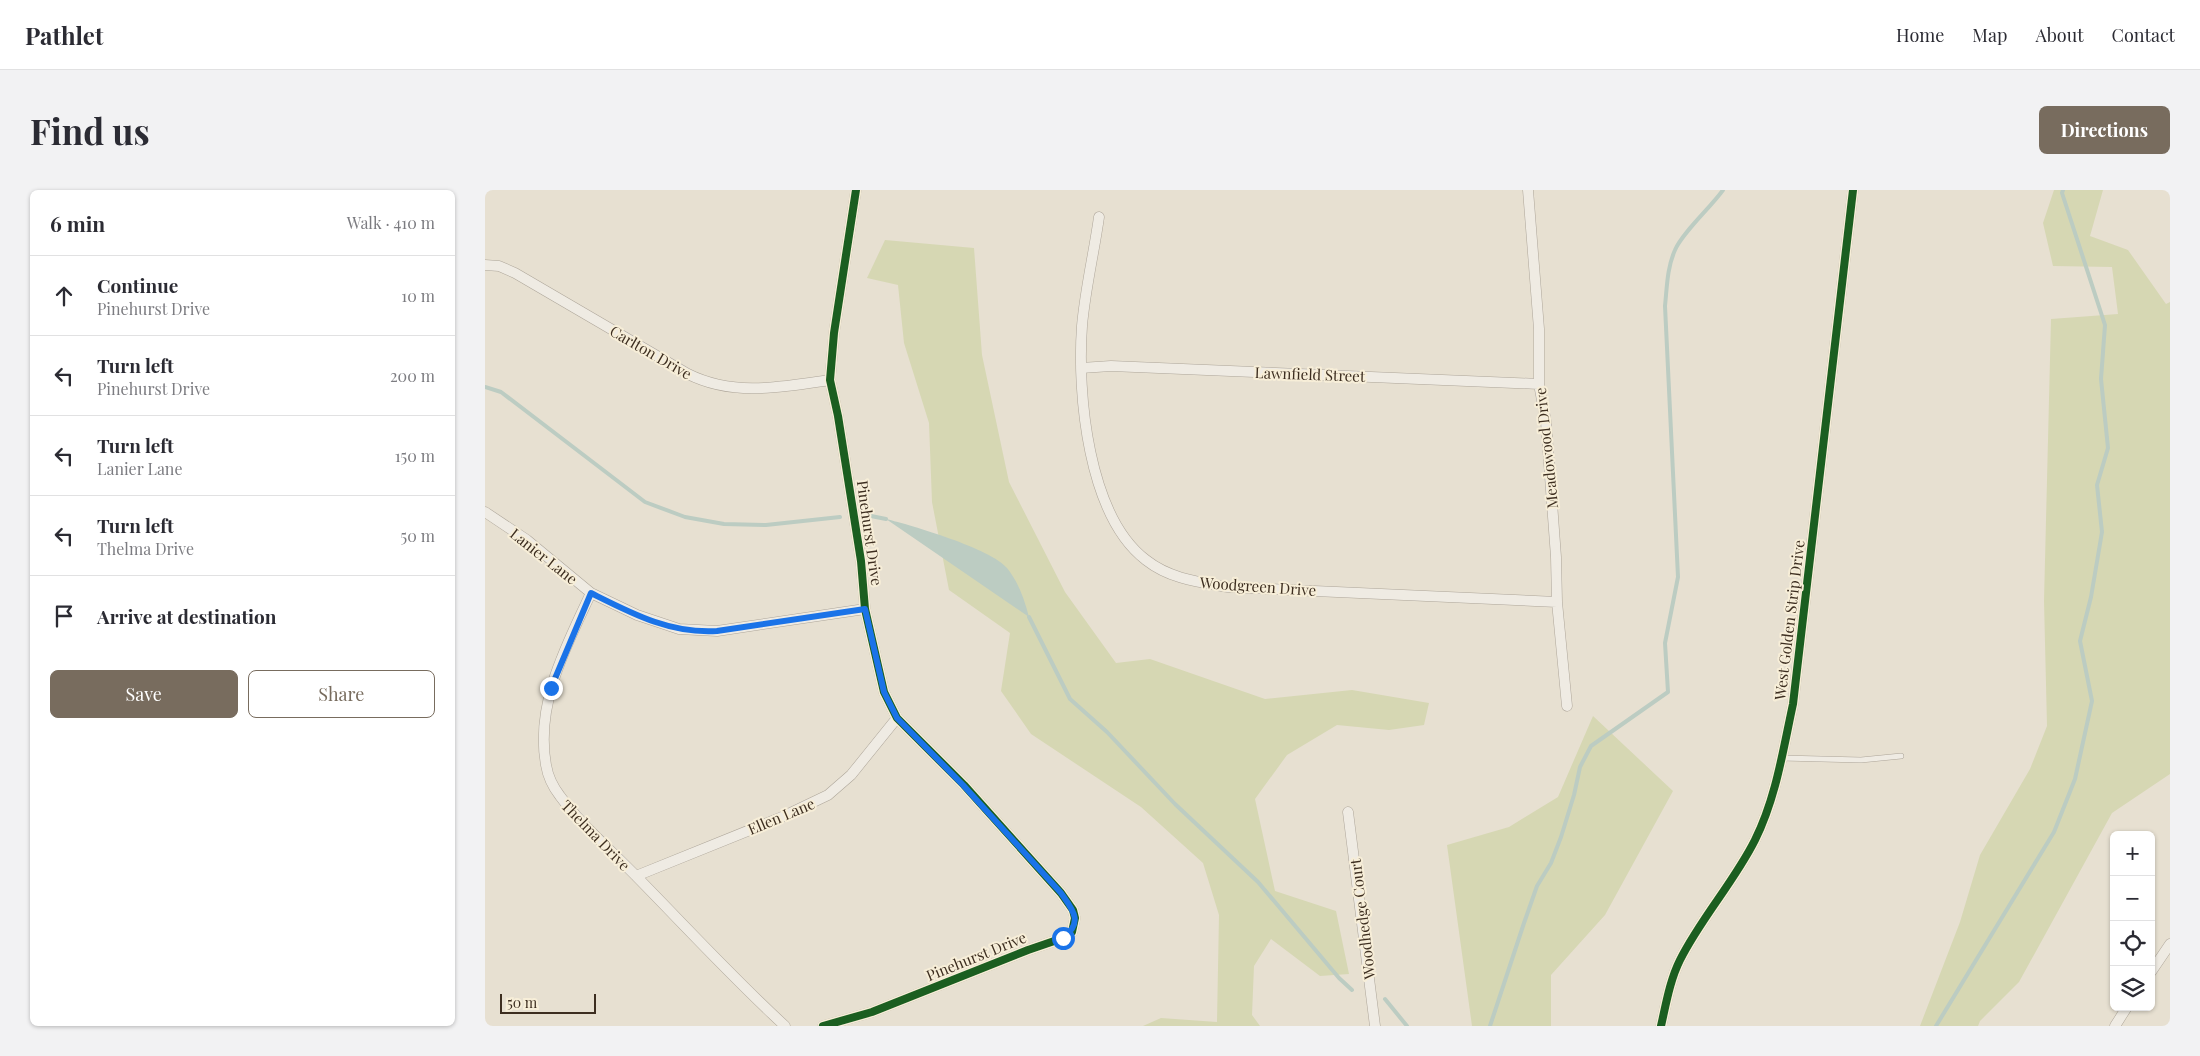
<!DOCTYPE html>
<html lang="en">
<head>
<meta charset="utf-8">
<style>
	:root { --surface:#fff; --page:#f2f2f3; --text:#2b2b33; --muted:#7c7c81; --line:#e1e1e2; --accent:#786c5e }
	body { margin:0; font-family:"Playfair Display",serif; background:var(--page); color:var(--text) }
	.controls { position:absolute; right:15px; bottom:15px; display:grid; overflow:hidden; border-radius:8px; box-shadow:0 1px 4px #0004 }
	.controls button { width:45px; height:45px; display:grid; place-items:center; padding:0; border:0; border-bottom:1px solid var(--line); background:var(--surface); color:var(--text); font:25px sans-serif }
	.scale { position:absolute; left:15px; bottom:12px; width:96px; box-sizing:border-box; padding-left:5px; border:2px solid #3d2e20; border-top:0; font-size:14px; line-height:18px; white-space:nowrap; color:#3d2e20; -webkit-text-stroke:4px #f7eed8; paint-order:stroke }
	.stop { position:absolute; width:15px; height:15px; margin:-11px; border:4px solid #1a73e8; border-radius:50%; background:#fff }
	.stop.end { background:#1a73e8; border-color:#fff; box-shadow:0 1px 5px #0008 }
	.list { margin:0; padding:0; list-style:none }
	h2 { display:flex; justify-content:space-between; align-items:center; height:65px; margin:0; padding:0 20px; font-size:21px }
	h2 small { font-size:16px; font-weight:400; color:var(--muted) }
	.list li { display:grid; grid-template-columns:32px 1fr auto; gap:15px; align-items:center; box-sizing:border-box; height:80px; padding:0 20px; border-top:1px solid var(--line) }
	.list b { display:block; font-size:19px; white-space:nowrap }
	.list p { margin:0; font-size:16px; white-space:nowrap; color:var(--muted) }
	.list em { font-size:16px; font-style:normal; color:var(--muted) }
	.actions { display:flex; gap:10px; padding:15px 20px }
	.actions a { flex:1; padding:11px 0; border:1px solid var(--accent); border-radius:8px; text-align:center; font-size:18px; color:var(--accent) }
	.actions .main { background:var(--accent); color:#fff }
	.icon { flex:none; width:28px; height:28px; fill:none; stroke:currentColor; stroke-width:2; stroke-linecap:round; stroke-linejoin:round }
	.map { position:relative; flex:none; width:1685px; height:836px; overflow:hidden; border-radius:8px }
	header { display:flex; align-items:center; gap:30px; box-sizing:border-box; height:70px; padding:0 25px; background:var(--surface); border-bottom:1px solid var(--line) }
	header strong { font-size:24px }
	nav { display:flex; gap:28px; margin-inline-start:auto; font-size:18px }
	.intro { display:flex; align-items:center; justify-content:space-between; box-sizing:border-box; height:120px; padding:0 30px }
	h1 { margin:0; font-size:35px }
	.button { padding:12px 22px; border-radius:8px; background:var(--accent); color:#fff; font-size:18px; font-weight:700 }
	main { display:flex; gap:30px; padding:0 30px }
	aside { flex:1; background:var(--surface); border-radius:8px; box-shadow:0 1px 4px #0004 }
	.map>svg:first-child { display:block }
</style>
</head>
<body>
<header>
<strong>Pathlet</strong>
<nav><a>Home</a><a>Map</a><a>About</a><a>Contact</a></nav>
</header>
<div class="intro"><h1>Find us</h1><a class="button">Directions</a></div>
<main>
<aside>
<h2>6 min<small>Walk · 410 m</small></h2>
<ul class="list">
<li><svg class="icon" aria-label="ahead" viewBox="0 0 24 24"><path d="M12 20V5M6 11l6-6 6 6"/></svg><div><b>Continue</b><p>Pinehurst Drive</p></div><em>10 m</em></li>
<li><svg class="icon" aria-label="left" viewBox="0 0 24 24"><path d="M17 20v-9H6M10 6l-5 5 5 5"/></svg><div><b>Turn left</b><p>Pinehurst Drive</p></div><em>200 m</em></li>
<li><svg class="icon" aria-label="left" viewBox="0 0 24 24"><path d="M17 20v-9H6M10 6l-5 5 5 5"/></svg><div><b>Turn left</b><p>Lanier Lane</p></div><em>150 m</em></li>
<li><svg class="icon" aria-label="left" viewBox="0 0 24 24"><path d="M17 20v-9H6M10 6l-5 5 5 5"/></svg><div><b>Turn left</b><p>Thelma Drive</p></div><em>50 m</em></li>
<li><svg class="icon" aria-label="arrive" viewBox="0 0 24 24"><path d="M6 21V4h12l-3 4 3 4H6"/></svg><div><b>Arrive at destination</b></div></li>
</ul>
<div class="actions"><a class="main">Save</a><a>Share</a></div>
</aside>
<div class="map">
<svg width="1685" height="836" viewBox="0 0 1685 836">
	<rect width="100%" height="100%" fill="#e7e0d1"/>
	<path fill="#d6d7b3" d="M 1569,0 L 1618,0 L 1605,46 L 1643,60 L 1681,114 L 1685,112 L 1685,584 L 1627,623 L 1534,792 L 1495,831 L 1493,836 L 1435,836 L 1475,732 L 1495,665 L 1545,579 L 1562,536 L 1559,411 L 1566,129 L 1633,124 L 1627,77 L 1568,76 L 1558,33 Z
		M 400,50 L 489,58 L 497,165 L 524,292 L 580,402 L 631,473 L 665,469 L 780,509 L 867,500 L 944,513 L 939,535 L 904,540 L 852,535 L 802,565 L 770,609 L 790,701 L 851,721 L 864,784 L 835,786 L 786,749 L 769,776 L 767,825 L 775,836 L 658,836 L 676,828 L 732,832 L 734,725 L 718,673 L 656,617 L 546,544 L 516,501 L 525,443 L 464,400 L 447,312 L 444,233 L 419,153 L 413,95 L 382,88 Z
		M 1108,526 L 1188,601 L 1120,725 L 1066,785 L 1066,836 L 987,836 L 962,655 L 1024,637 L 1073,607 Z"/>
	<path fill="#bcccc2" d="M 401,329 C 426,335 507,359 522,378 C 534,393 539,409 544,427 Z"/>
	<g fill="none" stroke-linecap="round" stroke-linejoin="round">
		<path stroke="#bcccc2" stroke-width="4" d="M 0,197 L 16,202 L 160,312 L 200,327 L 239,334 L 281,335 L 355,327
			M 386,326 L 401,329
			M 544,427 L 585,509 L 622,542 L 690,614 L 773,692 L 854,788 L 867,800
			M 900,809 L 922,836
			M 1005,836 L 1039,733 L 1052,696 L 1066,673 L 1076,647 L 1089,605 L 1095,577 L 1106,556 L 1183,502 L 1180,453 L 1193,387 L 1180,116 C 1182,97 1182,78 1190,60 C 1197,43 1226,17 1238,0
			M 1451,836 L 1569,642 L 1590,589 L 1607,511 L 1595,451 L 1606,407 L 1617,342 L 1612,295 L 1623,258 L 1616,189 L 1620,135 L 1577,3 L 1578,0"/>
		<defs>
			<path id="lane" d="M 1297,568 L 1376,570 L 1416,566"/>
			<path id="street" d="M 1043,0 L 1054,139 L 1054,194 L 1061,232 L 1071,367 L 1072,412 L 1082,516
				M 614,27 C 609,63 600,100 597,136 C 592,204 603,326 661,370 C 685,389 714,392 743,397 L 1072,412
				M 0,75 L 14,76 L 30,83 L 203,184 C 249,207 297,197 345,190
				M 596,178 L 626,176 L 1054,194
				M 0,322 L 42,350 L 106,403 L 152,425 L 194,439 L 232,441 L 380,419
				M 106,403 C 81,456 50,514 61,575 C 63,587 68,597 75,606 C 97,636 127,661 153,688 C 202,738 249,789 300,836
				M 863,622 L 890,836
				M 151,686 L 297,627 L 343,605 L 366,585 L 412,528
				M 1666,782 L 1685,754
				M 338,836 L 387,822 L 543,760 L 578,748 L 587,742 L 590,728 L 588,720 L 576,703 L 479,595 L 412,528 L 399,502 L 380,419 L 376,371 L 353,226 L 345,190 L 349,143 L 371,0
				M 1176,836 C 1181,814 1185,790 1195,770 C 1216,728 1249,692 1270,650 C 1291,608 1298,560 1308,514 L 1368,0
				M 1630,836 L 1642,817"/>
		</defs>
		<use href="#lane" stroke="#ada599" stroke-width="6"/>
		<use href="#street" stroke="#ada599" stroke-width="11"/>
		<use href="#lane" stroke="#efebe3" stroke-width="5"/>
		<use href="#street" stroke="#efebe3" stroke-width="10"/>
		<defs>
			<path id="cycleway" d="M 338,836 L 387,822 L 543,760 L 578,748 L 587,742 L 590,728 L 588,720 L 576,703 L 479,595 L 412,528 L 399,502 L 380,419 L 376,371 L 353,226 L 345,190 L 349,143 L 371,0
				M 1176,836 C 1181,814 1185,790 1195,770 C 1216,728 1249,692 1270,650 C 1291,608 1298,560 1308,514 L 1368,0"/>
		</defs>
		<use href="#cycleway" stroke="#f7eed8" stroke-width="11"/>
		<use href="#cycleway" stroke="#1b5e20" stroke-width="8"/>
	</g>
	<g fill="none" stroke-linecap="round" stroke-linejoin="round">
		<path stroke="#1a73e8" stroke-width="6" d="M 66,498 L 106,403 C 146,423 185,444 232,441 L 380,419 L 399,502 L 412,528 L 478,595 L 576,703 C 588,720 599,732 578,748"/>
	</g>
	<g text-anchor="middle" dominant-baseline="central" stroke-width="4" stroke-linejoin="round" paint-order="stroke">
		<g font-size="15" fill="#3d2e20" stroke="#f7eed8">
			<text transform="translate(166 162) rotate(30)">Carlton Drive</text>
			<text transform="translate(825 184) rotate(2)">Lawnfield Street</text>
			<text transform="translate(1061 258) rotate(-96)">Meadowood Drive</text>
			<text transform="translate(385 343) rotate(82)">Pinehurst Drive</text>
			<text transform="translate(59 366) rotate(38)">Lanier Lane</text>
			<text transform="translate(773 396) rotate(4)">Woodgreen Drive</text>
			<text transform="translate(1304 430) rotate(-83)">West Golden Strip Drive</text>
			<text transform="translate(296 626) rotate(-23)">Ellen Lane</text>
			<text transform="translate(111 645) rotate(46)">Thelma Drive</text>
			<text transform="translate(877 729) rotate(-97)">Woodhedge Court</text>
			<text transform="translate(491 766) rotate(-22)">Pinehurst Drive</text>
		</g>
	</g>
</svg>
<div class="controls">
<button>+</button>
<button>−</button>
<button><svg class="icon" aria-label="locate" viewBox="0 0 24 24"><circle cx="12" cy="12" r="6"/><path d="M12 2v4M12 18v4M2 12h4M18 12h4"/></svg></button>
<button><svg class="icon" aria-label="layers" viewBox="0 0 24 24"><path d="M12 4l9 5-9 5-9-5zM3 14l9 5 9-5"/></svg></button>
</div>
<div class="scale">50 m</div>
<div class="stop" style="left:578px;top:748px"></div>
<div class="stop end" style="left:66px;top:498px"></div>
</div>
</main>
</body>
</html>
